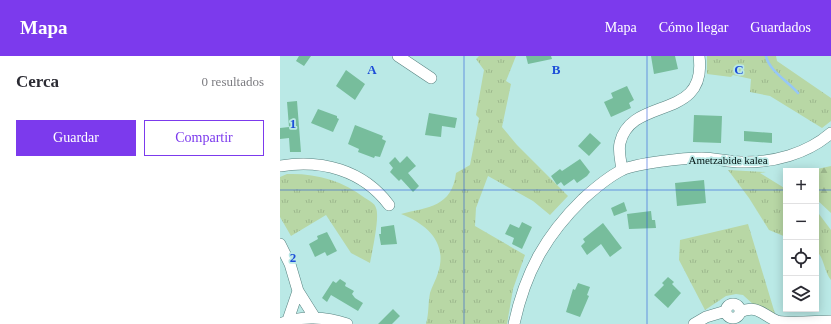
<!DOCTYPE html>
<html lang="es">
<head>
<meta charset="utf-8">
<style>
	:root { --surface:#fff; --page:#f7f7f7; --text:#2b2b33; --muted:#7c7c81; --line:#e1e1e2; --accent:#7c3aed }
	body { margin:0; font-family:Georgia,serif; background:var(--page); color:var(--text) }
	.controls { position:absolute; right:12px; bottom:12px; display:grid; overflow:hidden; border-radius:0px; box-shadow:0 2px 10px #0003 }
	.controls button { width:36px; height:36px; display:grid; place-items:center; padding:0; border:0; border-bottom:1px solid var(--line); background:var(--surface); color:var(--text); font:20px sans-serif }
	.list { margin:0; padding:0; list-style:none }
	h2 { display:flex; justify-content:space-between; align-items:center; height:52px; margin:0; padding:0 16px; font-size:17px }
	h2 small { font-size:13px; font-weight:400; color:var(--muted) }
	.actions { display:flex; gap:8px; padding:12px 16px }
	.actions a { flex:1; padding:9px 0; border:1px solid var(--accent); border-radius:0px; text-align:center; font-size:14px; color:var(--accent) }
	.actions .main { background:var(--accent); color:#fff }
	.icon { flex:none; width:22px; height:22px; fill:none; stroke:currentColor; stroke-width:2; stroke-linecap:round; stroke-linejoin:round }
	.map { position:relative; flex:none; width:551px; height:268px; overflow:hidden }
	header { display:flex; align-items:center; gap:24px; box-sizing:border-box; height:56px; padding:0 20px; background:var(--accent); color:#fff }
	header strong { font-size:19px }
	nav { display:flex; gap:22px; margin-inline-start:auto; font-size:14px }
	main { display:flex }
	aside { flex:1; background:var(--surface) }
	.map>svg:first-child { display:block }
</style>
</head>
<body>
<header>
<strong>Mapa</strong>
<nav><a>Mapa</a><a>Cómo llegar</a><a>Guardados</a></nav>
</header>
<main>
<aside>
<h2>Cerca<small>0 resultados</small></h2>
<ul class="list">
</ul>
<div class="actions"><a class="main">Guardar</a><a>Compartir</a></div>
</aside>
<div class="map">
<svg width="551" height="268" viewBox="0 0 551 268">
	<defs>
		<pattern id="grass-tufts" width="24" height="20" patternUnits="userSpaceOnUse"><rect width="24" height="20" fill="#b8d7a5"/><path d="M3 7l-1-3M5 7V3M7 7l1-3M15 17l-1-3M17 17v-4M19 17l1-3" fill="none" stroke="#9db88d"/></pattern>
		<pattern id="forest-firs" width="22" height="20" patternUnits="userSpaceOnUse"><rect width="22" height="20" fill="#b8d7a5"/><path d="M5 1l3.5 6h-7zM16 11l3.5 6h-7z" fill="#9db88d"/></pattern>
	</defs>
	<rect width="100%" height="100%" fill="#bae9e6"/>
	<path fill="url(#grass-tufts)" d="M 199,0 L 236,0 L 226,25 L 231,28 L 222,71 L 237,89 L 288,140 L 270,159 L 253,145 L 208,120 L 196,152 L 195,170 L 245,199 L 233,233 L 227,268 L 146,268 C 149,258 148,247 150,237 C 152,230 156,224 158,217 C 168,187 147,168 121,158 C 148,151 172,151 176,117 L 190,109 L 199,62 L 196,59 L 204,14 L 196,3 Z
		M 427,0 L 496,0 L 497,5 L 551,42 L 551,65 L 542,72 L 490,40 L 470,36 L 471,23 L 453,19 L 451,21 L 427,18 Z
		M 448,114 L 486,116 L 480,117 L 506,133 L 506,181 L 489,174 L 469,142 Z
		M 7,118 C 35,117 62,124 85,142 C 88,144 95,147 96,152 C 100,161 92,196 90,207 L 71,197 L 46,159 L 11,180 L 0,161 L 0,121 Z
		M 536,154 L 551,174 L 551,224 C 544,216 544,200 536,195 Z
		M 468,168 L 496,261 L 475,250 L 463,239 L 456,238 L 446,240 L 425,254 L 399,204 L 400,184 Z"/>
	<path fill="url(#forest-firs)" d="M 551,110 L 551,157 L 536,143 L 536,115 L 528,115 Z"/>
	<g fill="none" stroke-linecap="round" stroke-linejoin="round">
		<path stroke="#96c7f7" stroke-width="2.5" d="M 486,0 C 489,15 509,26 518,37"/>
	</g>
	<path fill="#77bd9c" d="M 19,0 L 31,0 L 24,10 L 16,5 Z
		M 246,0 L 271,0 L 272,3 L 248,8 Z
		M 371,0 L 395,0 L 398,13 L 374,18 Z
		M 66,14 L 85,28 L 75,44 L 56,30 Z
		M 347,30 L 354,44 L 349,47 L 351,52 L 331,61 L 324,46 L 333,42 L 331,37 Z
		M 17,45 L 21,96 L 10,96 L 9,82 L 0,83 L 0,72 L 9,71 L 7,46 Z
		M 38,53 L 57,60 L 57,62 L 59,63 L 53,76 L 31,67 Z
		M 149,57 L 177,62 L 175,72 L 162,70 L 161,81 L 145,79 Z
		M 414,59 L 442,60 L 441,87 L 413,86 Z
		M 75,69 L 103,80 L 102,83 L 106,85 L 100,101 L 95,100 L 94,102 L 78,96 L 79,93 L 68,88 Z
		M 464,75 L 492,77 L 492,87 L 464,85 Z
		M 310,77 L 321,87 L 309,100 L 298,90 Z
		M 127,100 L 136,110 L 128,117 L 139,130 L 133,136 L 121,123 L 119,125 L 110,116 L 113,112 L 109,107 L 115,101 L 120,107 Z
		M 300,103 L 310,116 L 307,120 L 297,127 L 294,123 L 284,130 L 281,126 L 277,129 L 271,120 L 280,113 L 282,115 Z
		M 424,124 L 426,147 L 397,150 L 395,127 Z
		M 344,146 L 347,155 L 334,160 L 331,152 Z
		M 371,155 L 372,164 L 375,164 L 376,172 L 349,173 L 347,158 Z
		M 242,166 L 252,171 L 242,193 L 232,188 L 234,182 L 225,178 L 230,168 L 239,172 Z
		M 323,167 L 342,192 L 330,201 L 321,188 L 307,199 L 301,190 L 305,186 L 303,183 Z
		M 114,169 L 117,188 L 101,189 L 99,178 L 101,178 L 101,171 Z
		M 47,176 L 57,195 L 47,200 L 45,196 L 35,201 L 29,188 L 38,183 L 37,180 Z
		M 388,221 L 394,226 L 392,228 L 401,237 L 388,252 L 374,239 L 384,229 L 382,227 Z
		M 60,223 L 66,227 L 65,230 L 74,235 L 72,238 L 75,242 L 83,247 L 78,255 L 51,239 L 47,246 L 42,242 L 53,225 L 56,227 Z
		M 298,227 L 310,231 L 307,239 L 309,240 L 300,261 L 286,256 L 293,233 L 295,234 Z
		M 113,253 L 120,260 L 112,268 L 98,268 Z"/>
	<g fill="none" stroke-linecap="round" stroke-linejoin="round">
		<defs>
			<path id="minor" d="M 118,0 L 151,22
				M 0,110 C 41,103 83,114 109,149
				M 342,114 C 341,105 338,95 340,87 C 351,39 428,66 419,0
				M 0,188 L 10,208 L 18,235 L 35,262
				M446 255a7 7 0 1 1 14 0a7 7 0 1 1-14 0Z
				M 460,256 C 478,248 482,259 497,265 C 510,268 537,265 551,265
				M 8,264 L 18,235
				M 0,268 C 20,259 47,261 67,268
				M 234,268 C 245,217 265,180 303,143 C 314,133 328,121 342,114 C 357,107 404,102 422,102 C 435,102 448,106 461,106 C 493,107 527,98 551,77
				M 414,268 L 426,261 L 446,255"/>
		</defs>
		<use href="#minor" stroke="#588381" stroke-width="12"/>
		<use href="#minor" stroke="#fff" stroke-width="11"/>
	</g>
	<path fill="none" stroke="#1d4ed8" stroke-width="1" stroke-opacity="0.55" d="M 184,0 L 184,268M 367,0 L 367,268M 0,134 L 506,134M 536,134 L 551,134"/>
	<g text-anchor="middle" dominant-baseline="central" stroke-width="3.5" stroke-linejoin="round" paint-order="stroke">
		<g font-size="11" fill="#041514" stroke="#bae9e6">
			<text x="448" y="104">Ametzabide kalea</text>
		</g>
	</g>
	<g font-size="13" text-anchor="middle" font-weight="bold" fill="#1d4ed8" stroke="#bae9e6" stroke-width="3.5" stroke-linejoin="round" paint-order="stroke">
		<text x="92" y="18">A</text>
		<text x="276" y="18">B</text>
		<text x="459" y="18">C</text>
		<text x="13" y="72">1</text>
		<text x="13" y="206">2</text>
	</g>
</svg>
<div class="controls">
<button>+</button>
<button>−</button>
<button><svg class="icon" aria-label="locate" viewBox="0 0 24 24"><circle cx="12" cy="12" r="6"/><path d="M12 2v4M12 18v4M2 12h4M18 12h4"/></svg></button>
<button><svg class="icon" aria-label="layers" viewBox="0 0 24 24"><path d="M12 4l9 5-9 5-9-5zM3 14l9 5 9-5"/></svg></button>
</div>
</div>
</main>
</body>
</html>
